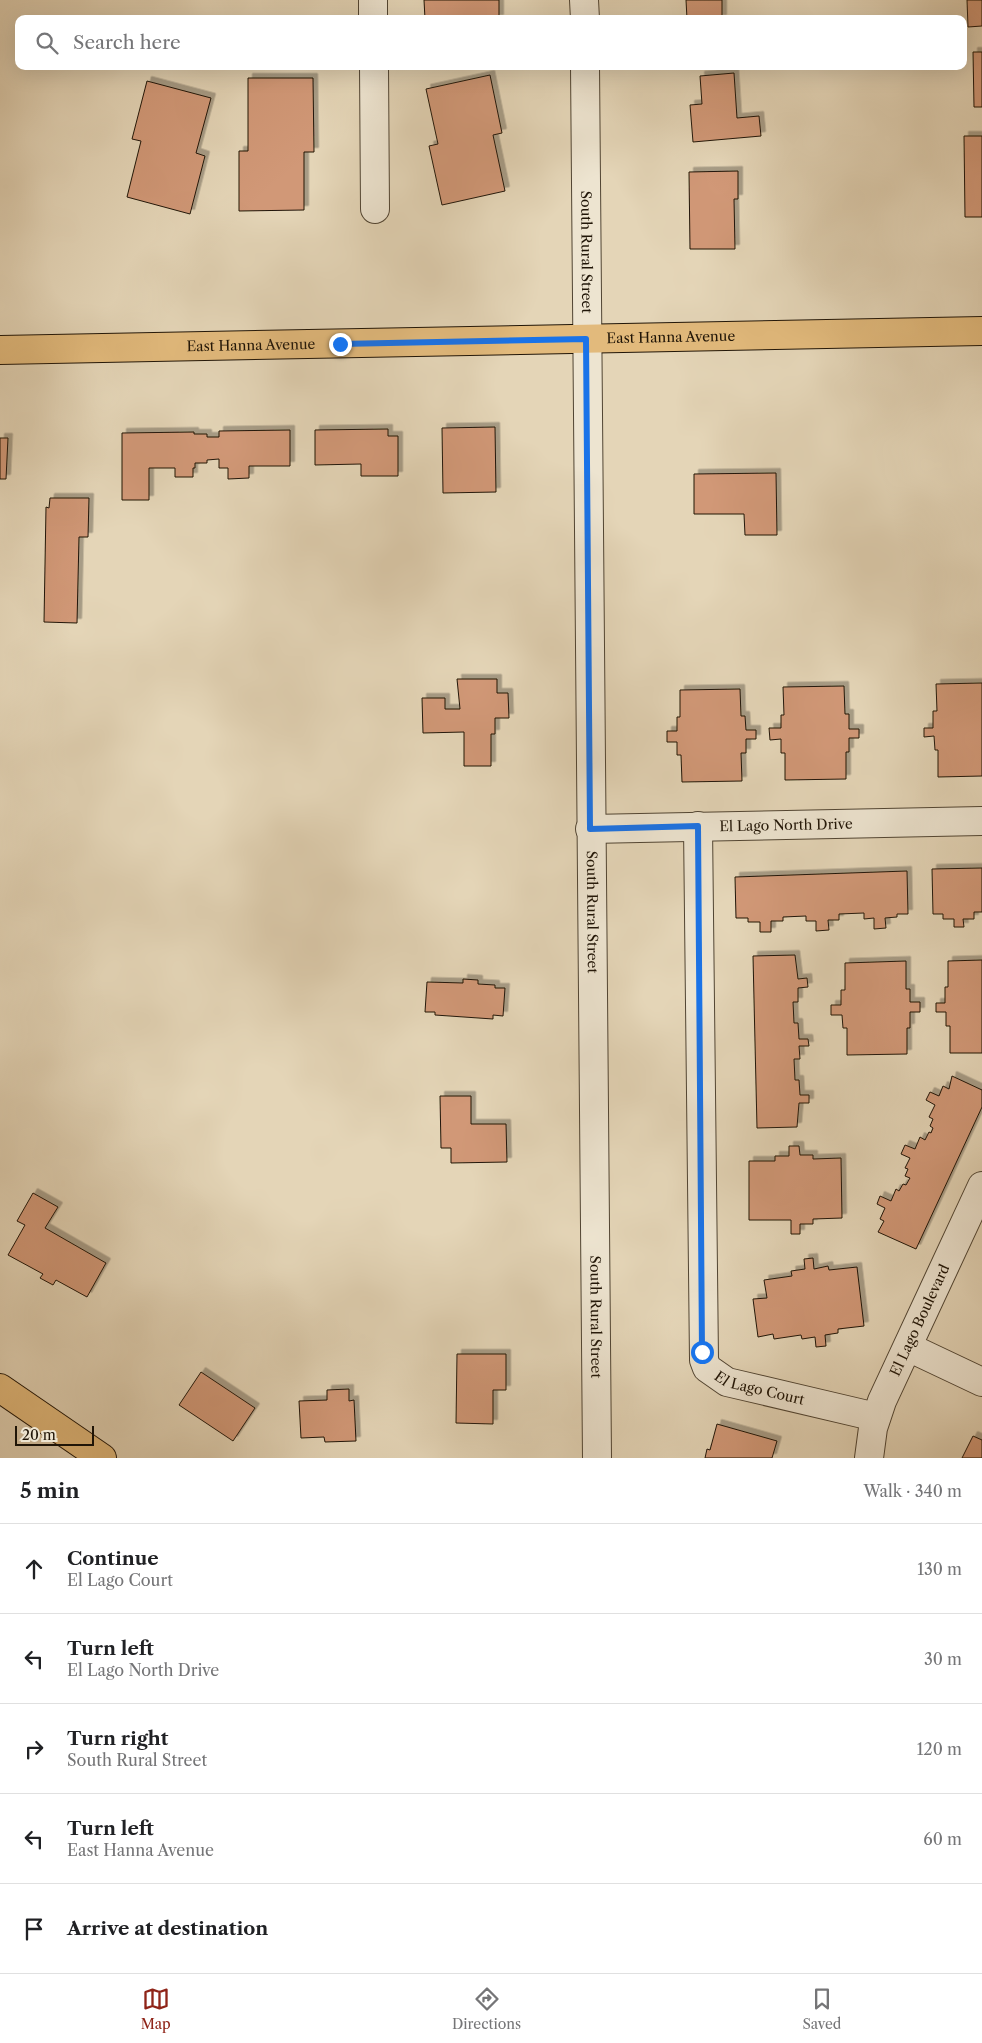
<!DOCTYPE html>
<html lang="en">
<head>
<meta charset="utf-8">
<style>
	:root { --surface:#fff; --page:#f6f6f6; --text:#202124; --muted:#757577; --line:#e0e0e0; --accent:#8f2418 }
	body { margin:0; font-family:"Libre Caslon Text",serif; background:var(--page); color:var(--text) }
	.scale { position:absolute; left:15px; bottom:12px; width:79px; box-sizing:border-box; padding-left:5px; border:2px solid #201507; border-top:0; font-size:14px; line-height:18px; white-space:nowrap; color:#201507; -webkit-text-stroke:4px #ede4d0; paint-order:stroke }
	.stop { position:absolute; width:15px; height:15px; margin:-11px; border:4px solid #1a73e8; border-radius:50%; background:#fff }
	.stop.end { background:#1a73e8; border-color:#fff; box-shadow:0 1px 5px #0008 }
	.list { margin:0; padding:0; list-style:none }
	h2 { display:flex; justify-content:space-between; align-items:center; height:65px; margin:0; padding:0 20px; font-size:21px }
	h2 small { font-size:16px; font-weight:400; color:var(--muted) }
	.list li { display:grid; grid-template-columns:32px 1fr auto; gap:15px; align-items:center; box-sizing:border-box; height:90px; padding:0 20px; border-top:1px solid var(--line) }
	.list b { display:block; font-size:19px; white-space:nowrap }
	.list p { margin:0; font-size:16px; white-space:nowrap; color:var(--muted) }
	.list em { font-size:16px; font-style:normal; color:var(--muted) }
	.icon { flex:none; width:28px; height:28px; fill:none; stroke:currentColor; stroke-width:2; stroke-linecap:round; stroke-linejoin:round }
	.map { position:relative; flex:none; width:982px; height:1458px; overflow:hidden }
	.search { position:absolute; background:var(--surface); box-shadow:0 5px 20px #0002; left:15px; right:15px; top:15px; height:55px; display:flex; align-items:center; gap:12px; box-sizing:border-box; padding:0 18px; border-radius:10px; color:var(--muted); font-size:19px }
	.sheet { height:515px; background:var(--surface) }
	nav { display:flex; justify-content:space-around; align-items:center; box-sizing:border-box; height:70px; border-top:1px solid var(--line); background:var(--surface); font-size:14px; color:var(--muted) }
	nav a { display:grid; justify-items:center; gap:2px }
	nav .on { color:var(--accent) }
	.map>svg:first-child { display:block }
</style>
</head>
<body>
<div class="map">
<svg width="982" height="1458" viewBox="0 0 982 1458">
	<defs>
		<filter id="shadow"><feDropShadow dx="4.5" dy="-4.5" stdDeviation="0" flood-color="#0004"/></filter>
	</defs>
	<rect width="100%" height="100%" fill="#e4d5b7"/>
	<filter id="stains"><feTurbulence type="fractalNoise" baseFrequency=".004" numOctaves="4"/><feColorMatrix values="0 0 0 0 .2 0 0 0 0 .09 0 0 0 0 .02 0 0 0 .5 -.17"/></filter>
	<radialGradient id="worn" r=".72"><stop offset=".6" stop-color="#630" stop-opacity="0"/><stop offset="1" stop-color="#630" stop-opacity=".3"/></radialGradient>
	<path fill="#d19877" stroke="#201507" filter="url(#shadow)" d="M 424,0 L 499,0 L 499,19 L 425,19 Z
		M 686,0 L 722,0 L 722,19 L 687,19 Z
		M 967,0 L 982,0 L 982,26 L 968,27 Z
		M 973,52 L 982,52 L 982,107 L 974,107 Z
		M 734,73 L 737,118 L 759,116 L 761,136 L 693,142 L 690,105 L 702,104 L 700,76 Z
		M 490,75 L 502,133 L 493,135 L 505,191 L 442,205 L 429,146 L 438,144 L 426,89 Z
		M 248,78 L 313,78 L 314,152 L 304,152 L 304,210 L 239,211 L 239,151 L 248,151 Z
		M 147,81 L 211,98 L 196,153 L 205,156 L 190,214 L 127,197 L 141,141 L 132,139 Z
		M 964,136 L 982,136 L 982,217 L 965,217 Z
		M 738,171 L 738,199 L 734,199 L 735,249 L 690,249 L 689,172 Z
		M 495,427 L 496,492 L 443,493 L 442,428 Z
		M 388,429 L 388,436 L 398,436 L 398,476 L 361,476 L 361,464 L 315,465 L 315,430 Z
		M 290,430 L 290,466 L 249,466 L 249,478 L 228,479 L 228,468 L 219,468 L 219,459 L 207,460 L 207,463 L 195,463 L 195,468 L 193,468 L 193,477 L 175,477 L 175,468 L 149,468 L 149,500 L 122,500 L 122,433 L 194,432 L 194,434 L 207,434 L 207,437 L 219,437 L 219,431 Z
		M 0,438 L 8,438 L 6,479 L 0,479 Z
		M 776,473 L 777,535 L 745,535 L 744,514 L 694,514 L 694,474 Z
		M 50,498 L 89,498 L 88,537 L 79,537 L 77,623 L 44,622 L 46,507 L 49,508 Z
		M 457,679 L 497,679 L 497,693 L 508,693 L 509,718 L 495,718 L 495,734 L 491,734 L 491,766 L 464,766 L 464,732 L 423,733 L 422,698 L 445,698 L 445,709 L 460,709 Z
		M 982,683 L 982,776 L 938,777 L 938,750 L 935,750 L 934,736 L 924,737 L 924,728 L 933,728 L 933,711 L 937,711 L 936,684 Z
		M 844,686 L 845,714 L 849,714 L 849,729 L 859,729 L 859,738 L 849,738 L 849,752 L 846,752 L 846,779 L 785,780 L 785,753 L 781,753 L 781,739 L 770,740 L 769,728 L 781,728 L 781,715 L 784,715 L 783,687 Z
		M 740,689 L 741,716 L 745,716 L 746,730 L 756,730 L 756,739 L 746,739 L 746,753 L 741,753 L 742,781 L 682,782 L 681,755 L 677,755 L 677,742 L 667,742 L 667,731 L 677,731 L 677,717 L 680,717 L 680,690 Z
		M 982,868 L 982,912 L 974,912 L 974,919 L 963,919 L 964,927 L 954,927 L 954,919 L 943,919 L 943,914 L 933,914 L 932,869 Z
		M 907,871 L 908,914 L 897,914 L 897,917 L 885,918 L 886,928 L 874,929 L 874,918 L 864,919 L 864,913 L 839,914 L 839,920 L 828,920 L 829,930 L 816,931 L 816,921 L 806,921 L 806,916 L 783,917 L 783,921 L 771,921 L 771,932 L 760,932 L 760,922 L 748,922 L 748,918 L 736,918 L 735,877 Z
		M 795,955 L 798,979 L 807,978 L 808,987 L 798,988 L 798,1002 L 793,1002 L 794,1023 L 798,1023 L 799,1039 L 808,1039 L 809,1046 L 799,1046 L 800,1059 L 794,1059 L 795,1080 L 799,1080 L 800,1095 L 809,1095 L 809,1103 L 799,1103 L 797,1127 L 757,1128 L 753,956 Z
		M 982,960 L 982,1053 L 950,1053 L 950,1026 L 946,1026 L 946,1012 L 936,1012 L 936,1003 L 945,1003 L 945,987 L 948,987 L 948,961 Z
		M 906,961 L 906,989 L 910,989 L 910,1002 L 920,1002 L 920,1012 L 910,1012 L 910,1028 L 907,1028 L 907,1054 L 847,1055 L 847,1028 L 843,1028 L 842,1015 L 831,1015 L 831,1005 L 841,1005 L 841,990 L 845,990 L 845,963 Z
		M 463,979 L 478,980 L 478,984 L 495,985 L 495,988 L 505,988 L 503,1016 L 493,1015 L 493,1019 L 435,1015 L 435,1012 L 425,1012 L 427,982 L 463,983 Z
		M 952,1076 L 982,1090 L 982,1107 L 916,1249 L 878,1232 L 884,1221 L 880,1219 L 885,1208 L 877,1204 L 880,1196 L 891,1201 L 896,1189 L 899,1191 L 903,1184 L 906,1185 L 910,1178 L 905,1176 L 908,1169 L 905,1168 L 910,1158 L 901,1154 L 905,1145 L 915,1149 L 920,1137 L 925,1140 L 929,1132 L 931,1133 L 933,1128 L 930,1126 L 933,1119 L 929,1117 L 935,1105 L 926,1100 L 930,1092 L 939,1096 L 943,1086 L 949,1089 Z
		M 440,1096 L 471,1096 L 471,1124 L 506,1124 L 507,1162 L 451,1163 L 451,1148 L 441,1148 Z
		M 789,1146 L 799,1146 L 800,1155 L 813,1155 L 813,1159 L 841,1158 L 842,1218 L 813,1219 L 813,1224 L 800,1224 L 800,1234 L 791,1234 L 791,1220 L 749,1220 L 749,1161 L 775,1161 L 775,1156 L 789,1156 Z
		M 33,1193 L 58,1207 L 45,1228 L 106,1263 L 87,1297 L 56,1280 L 53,1285 L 40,1278 L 43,1274 L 8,1255 L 25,1225 L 17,1221 Z
		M 813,1258 L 814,1269 L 828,1266 L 829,1270 L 857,1267 L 864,1326 L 838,1329 L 838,1333 L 825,1335 L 826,1346 L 816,1347 L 815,1337 L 802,1339 L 801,1335 L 774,1339 L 773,1334 L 758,1337 L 753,1299 L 767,1298 L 764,1280 L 792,1276 L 791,1271 L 805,1269 L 804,1259 Z
		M 457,1354 L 506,1354 L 506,1390 L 493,1390 L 493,1424 L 456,1423 Z
		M 201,1372 L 255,1408 L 233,1441 L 179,1405 Z
		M 349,1389 L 349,1401 L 354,1400 L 356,1441 L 325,1442 L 324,1437 L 301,1438 L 299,1401 L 327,1400 L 327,1390 Z
		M 717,1424 L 777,1441 L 772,1458 L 705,1458 L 707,1449 L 710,1450 Z
		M 973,1436 L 982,1440 L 982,1458 L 962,1458 Z"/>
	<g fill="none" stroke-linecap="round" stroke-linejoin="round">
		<defs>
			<g id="minor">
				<path d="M 373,0 L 373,19"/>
				<path d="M 584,0 L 585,19"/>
				<path d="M 374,66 L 375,209"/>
				<path id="s1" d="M 585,66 L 597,1458"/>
				<path id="s2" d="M 698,826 L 704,1360 L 707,1368 L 727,1382 L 876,1417"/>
				<path id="s3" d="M 590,829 L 982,821"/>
				<path d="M 908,1347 L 982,1382"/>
				<path id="s4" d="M 869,1458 L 873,1428 L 882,1401 L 982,1186"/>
			</g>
			<g id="major">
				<path id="s5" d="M 0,350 L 982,331"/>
				<path d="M 0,1388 L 102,1458"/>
			</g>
		</defs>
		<use href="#minor" stroke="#514533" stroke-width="30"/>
		<use href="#major" stroke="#201507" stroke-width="30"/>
		<use href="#minor" stroke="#ede4d0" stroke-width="28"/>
		<use href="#major" stroke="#e2ba7c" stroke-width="28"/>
	</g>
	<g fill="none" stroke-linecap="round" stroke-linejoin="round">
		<path stroke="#1a73e8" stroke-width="6" d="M 340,344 L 586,339 L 590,829 L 698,826 L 702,1352"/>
	</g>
	<g text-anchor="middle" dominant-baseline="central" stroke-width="4" stroke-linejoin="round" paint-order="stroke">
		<g font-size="14" fill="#201507" stroke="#ede4d0">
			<text stroke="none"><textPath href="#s1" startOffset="186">South Rural Street</textPath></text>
			<text stroke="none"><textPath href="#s5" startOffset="671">East Hanna Avenue</textPath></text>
			<text stroke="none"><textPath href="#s5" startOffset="251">East Hanna Avenue</textPath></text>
			<text stroke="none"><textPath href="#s3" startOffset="196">El Lago North Drive</textPath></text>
			<text stroke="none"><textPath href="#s1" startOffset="846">South Rural Street</textPath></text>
			<text stroke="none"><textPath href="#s1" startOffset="1251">South Rural Street</textPath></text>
			<text stroke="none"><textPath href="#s4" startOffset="148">El Lago Boulevard</textPath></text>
			<text stroke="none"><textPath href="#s2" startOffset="600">El Lago Court</textPath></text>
		</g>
	</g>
	<rect width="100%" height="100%" filter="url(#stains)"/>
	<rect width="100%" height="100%" fill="url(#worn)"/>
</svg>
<div class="scale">20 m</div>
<div class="stop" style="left:702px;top:1352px"></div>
<div class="stop end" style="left:340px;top:344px"></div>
<div class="search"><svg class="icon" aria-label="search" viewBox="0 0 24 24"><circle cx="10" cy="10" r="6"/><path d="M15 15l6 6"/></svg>Search here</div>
</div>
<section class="sheet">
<h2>5 min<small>Walk · 340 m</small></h2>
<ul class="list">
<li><svg class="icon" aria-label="ahead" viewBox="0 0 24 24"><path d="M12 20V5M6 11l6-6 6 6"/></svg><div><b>Continue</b><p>El Lago Court</p></div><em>130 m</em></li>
<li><svg class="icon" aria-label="left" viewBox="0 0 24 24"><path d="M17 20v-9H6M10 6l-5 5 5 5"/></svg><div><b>Turn left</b><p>El Lago North Drive</p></div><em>30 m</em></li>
<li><svg class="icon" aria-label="right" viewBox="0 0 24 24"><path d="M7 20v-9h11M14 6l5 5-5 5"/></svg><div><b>Turn right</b><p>South Rural Street</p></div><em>120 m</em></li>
<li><svg class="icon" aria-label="left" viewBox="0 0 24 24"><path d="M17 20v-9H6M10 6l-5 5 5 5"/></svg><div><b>Turn left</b><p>East Hanna Avenue</p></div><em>60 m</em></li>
<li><svg class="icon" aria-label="arrive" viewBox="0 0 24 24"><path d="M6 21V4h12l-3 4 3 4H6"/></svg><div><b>Arrive at destination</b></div></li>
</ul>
</section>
<nav>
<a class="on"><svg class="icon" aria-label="map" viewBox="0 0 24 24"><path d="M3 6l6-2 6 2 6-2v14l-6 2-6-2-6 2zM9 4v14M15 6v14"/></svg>Map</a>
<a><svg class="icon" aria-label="directions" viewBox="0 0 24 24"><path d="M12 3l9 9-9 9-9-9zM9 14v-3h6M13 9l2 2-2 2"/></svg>Directions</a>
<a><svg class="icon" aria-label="saved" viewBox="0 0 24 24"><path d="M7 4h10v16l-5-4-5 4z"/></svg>Saved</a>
</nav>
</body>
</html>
